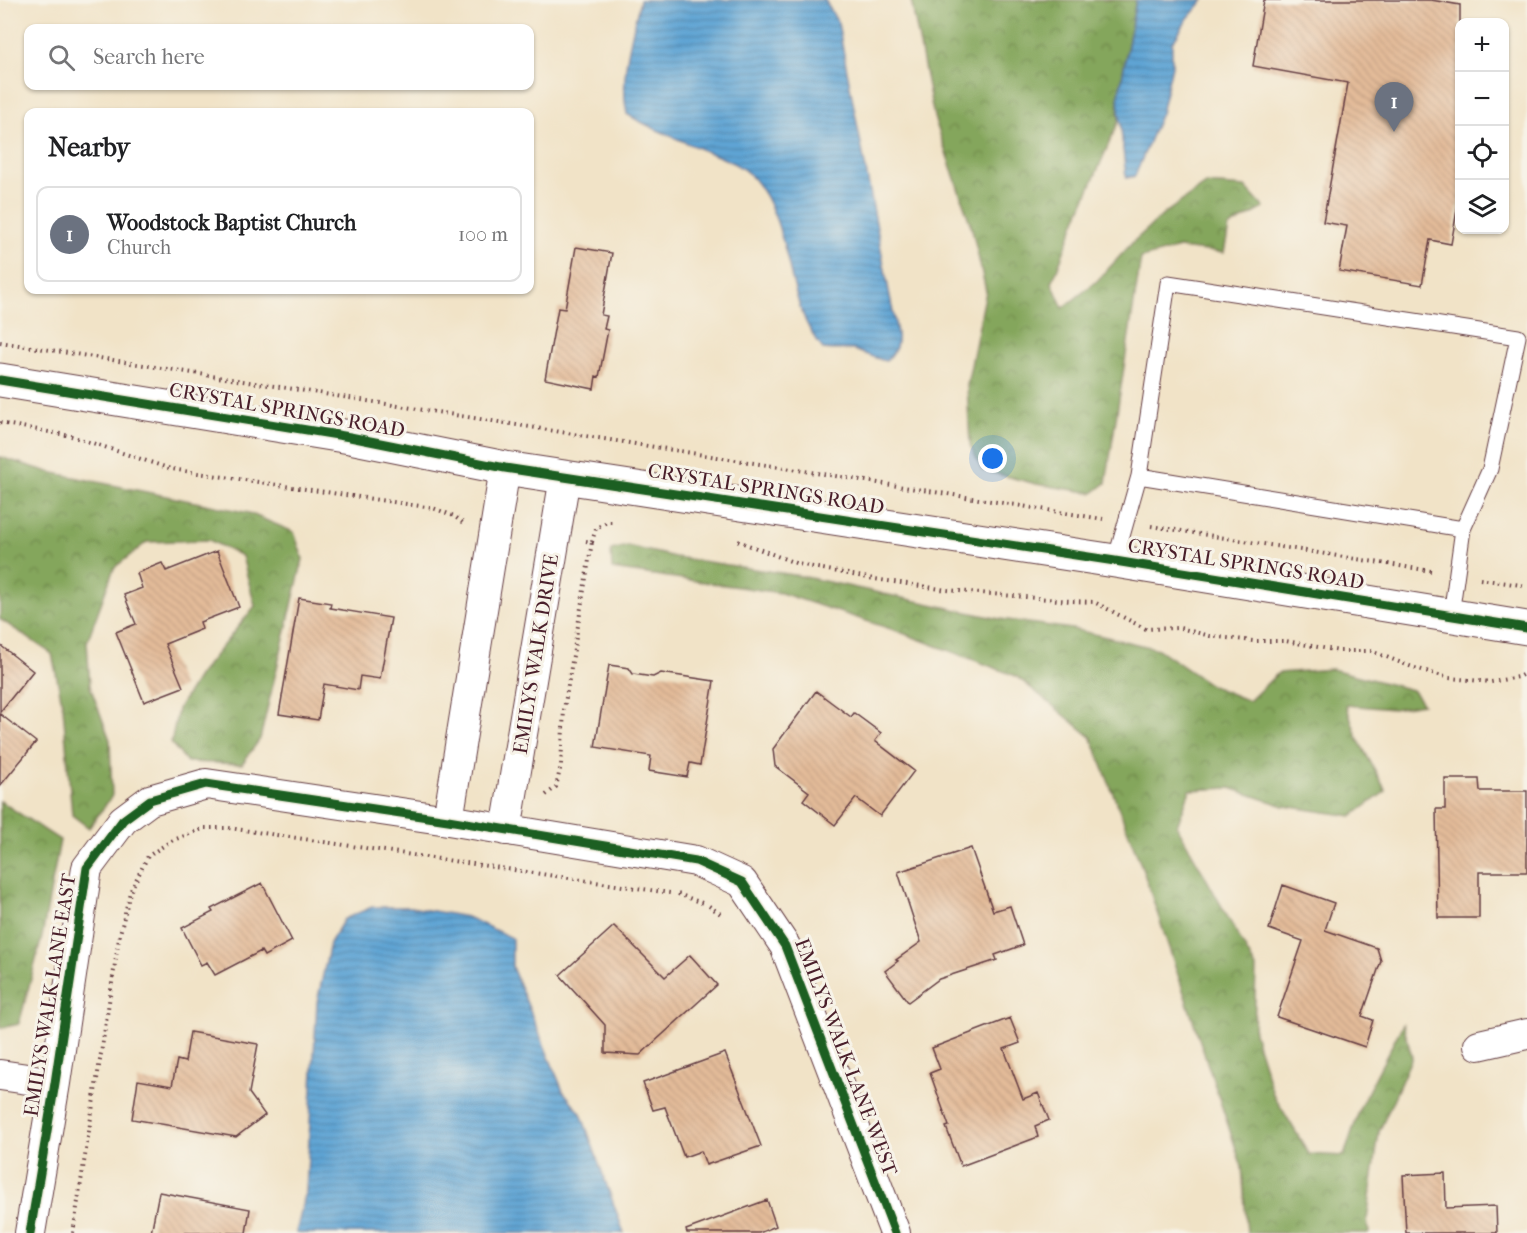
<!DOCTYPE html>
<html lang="en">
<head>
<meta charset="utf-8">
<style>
	:root { --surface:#fff; --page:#f6f6f6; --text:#202124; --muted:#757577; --line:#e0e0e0; --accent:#1f6fb2 }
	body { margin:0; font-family:"IM FELL French Canon",serif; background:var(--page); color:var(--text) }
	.controls { position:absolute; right:18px; top:18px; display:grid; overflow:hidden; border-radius:12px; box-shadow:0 2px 4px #0004 }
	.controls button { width:54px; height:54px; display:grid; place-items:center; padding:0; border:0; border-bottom:2px solid var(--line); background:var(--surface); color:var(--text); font:30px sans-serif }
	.you { position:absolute; left:993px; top:459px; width:21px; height:21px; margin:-15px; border:4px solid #fff; border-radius:50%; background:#1a73e8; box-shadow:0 0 0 9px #1a73e833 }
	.badge { display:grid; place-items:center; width:39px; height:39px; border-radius:50%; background:var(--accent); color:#fff; font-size:20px; font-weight:700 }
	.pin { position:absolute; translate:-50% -50px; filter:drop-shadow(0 2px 3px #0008) }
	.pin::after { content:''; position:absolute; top:32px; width:21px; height:18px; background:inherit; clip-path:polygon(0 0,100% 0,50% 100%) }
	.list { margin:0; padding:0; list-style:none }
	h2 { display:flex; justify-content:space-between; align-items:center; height:78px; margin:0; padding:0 24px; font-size:26px }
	h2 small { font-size:20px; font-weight:400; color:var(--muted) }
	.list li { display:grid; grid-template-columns:39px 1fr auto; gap:18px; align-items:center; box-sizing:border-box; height:96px; margin:0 12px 12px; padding:0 12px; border:2px solid var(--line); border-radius:12px }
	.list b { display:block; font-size:22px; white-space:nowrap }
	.list p { margin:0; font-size:20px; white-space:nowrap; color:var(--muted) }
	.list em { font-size:20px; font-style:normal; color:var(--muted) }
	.icon { flex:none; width:33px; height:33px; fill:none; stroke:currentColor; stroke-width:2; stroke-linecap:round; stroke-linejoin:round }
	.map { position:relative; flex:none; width:1527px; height:1233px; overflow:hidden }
	.search { position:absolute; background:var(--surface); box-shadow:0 2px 4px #0004; left:24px; top:24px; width:510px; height:66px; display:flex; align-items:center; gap:15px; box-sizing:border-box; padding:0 21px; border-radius:12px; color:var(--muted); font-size:22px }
	.panel { position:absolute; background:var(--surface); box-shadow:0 2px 4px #0004; left:24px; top:108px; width:510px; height:186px; border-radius:12px }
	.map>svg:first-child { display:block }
</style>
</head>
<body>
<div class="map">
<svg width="1527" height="1233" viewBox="0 0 1527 1233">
	<defs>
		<pattern id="forest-crowns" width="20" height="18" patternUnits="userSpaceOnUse" patternTransform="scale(1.5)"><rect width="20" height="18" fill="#84a65b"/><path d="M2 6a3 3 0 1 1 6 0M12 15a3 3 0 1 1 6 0" fill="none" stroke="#6e874b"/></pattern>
		<pattern id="water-rules" width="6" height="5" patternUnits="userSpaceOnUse" patternTransform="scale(1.5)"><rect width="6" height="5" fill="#5ea4d4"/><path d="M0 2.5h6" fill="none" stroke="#5085ac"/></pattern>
		<pattern id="building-back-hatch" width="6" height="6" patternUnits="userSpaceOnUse" patternTransform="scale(1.5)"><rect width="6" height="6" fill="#e3bb99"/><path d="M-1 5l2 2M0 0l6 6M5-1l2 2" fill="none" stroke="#c4a084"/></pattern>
	</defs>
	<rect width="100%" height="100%" fill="#f7f3e8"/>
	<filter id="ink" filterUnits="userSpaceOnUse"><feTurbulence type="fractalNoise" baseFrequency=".0167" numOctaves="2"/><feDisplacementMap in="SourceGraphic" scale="12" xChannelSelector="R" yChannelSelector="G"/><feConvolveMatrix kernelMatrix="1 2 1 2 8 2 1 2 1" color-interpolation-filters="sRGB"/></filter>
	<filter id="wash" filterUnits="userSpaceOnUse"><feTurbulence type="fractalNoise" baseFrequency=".008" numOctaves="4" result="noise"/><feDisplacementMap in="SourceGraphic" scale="24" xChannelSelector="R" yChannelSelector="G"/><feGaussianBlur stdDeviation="1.35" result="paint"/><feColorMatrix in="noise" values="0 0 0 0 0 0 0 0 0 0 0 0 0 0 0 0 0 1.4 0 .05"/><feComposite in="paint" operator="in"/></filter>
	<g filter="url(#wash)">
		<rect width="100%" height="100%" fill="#f1e3c7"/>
		<path fill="url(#forest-crowns)" stroke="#676243" stroke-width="1.5" d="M 911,0 L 1136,0 L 1118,100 L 1119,120 L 1076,220 L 1052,283 L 1063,308 L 1097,281 L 1133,242 L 1165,213 L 1206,184 L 1245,187 L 1264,208 L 1229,227 L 1224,253 L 1179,248 L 1141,258 L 1106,483 L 1093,493 L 1036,484 L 982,470 L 970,445 L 967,385 L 986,291 L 972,229 L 934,117 Z
			M 0,457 L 49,472 L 249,513 L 294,532 L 303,559 L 260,739 L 242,764 L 187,762 L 171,743 L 178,709 L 199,675 L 255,606 L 242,556 L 209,540 L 147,542 L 114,568 L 87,642 L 90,686 L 110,740 L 112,796 L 89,828 L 72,815 L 63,707 L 52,654 L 0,619 Z
			M 627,546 L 675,557 L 801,576 L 1000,619 L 1072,629 L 1158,649 L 1212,686 L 1249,701 L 1278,673 L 1332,669 L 1412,690 L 1423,704 L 1393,709 L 1346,705 L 1358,739 L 1386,791 L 1352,816 L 1284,806 L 1230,788 L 1190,790 L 1177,826 L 1256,968 L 1254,1033 L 1273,1094 L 1309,1154 L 1344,1156 L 1361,1105 L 1403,1024 L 1412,1057 L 1379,1132 L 1367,1220 L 1369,1233 L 1247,1233 L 1242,1167 L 1143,870 L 1091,737 L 1016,676 L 897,631 L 781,593 L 612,569 L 611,550 Z
			M 0,801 L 60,840 L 42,937 L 19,1024 L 0,1028 Z"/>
		<path fill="url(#water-rules)" stroke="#546280" stroke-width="1.5" d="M 640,0 L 825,0 L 838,23 L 897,333 C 898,346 896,351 886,361 C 874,358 868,355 857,351 C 847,348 834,351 823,349 C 783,303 795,228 753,178 C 742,165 721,157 705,151 C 679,139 651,129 627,114 C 619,77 632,36 640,0 Z
			M 1136,0 L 1204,0 L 1188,18 L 1172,43 L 1172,66 L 1161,113 L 1135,176 L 1126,178 L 1118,100 Z
			M 372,907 L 411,907 L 467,917 L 512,938 L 512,967 L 563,1091 L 581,1113 L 624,1233 L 296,1233 L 306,1191 L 317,1002 L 330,943 L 344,919 Z"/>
		<g id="blocks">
			<path fill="url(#building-back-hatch)" d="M 1264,0 L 1431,0 L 1460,5 L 1460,194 L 1451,244 L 1430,240 L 1422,285 L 1339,271 L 1347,226 L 1323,222 L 1348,83 L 1253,66 Z
				M 576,247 L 612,253 L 601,315 L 607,316 L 604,329 L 608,330 L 599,377 L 596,376 L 594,389 L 545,379 L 558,308 L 565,309 Z
				M 217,551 L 239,607 L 200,622 L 202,629 L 165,644 L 183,687 L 144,702 L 116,632 L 136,624 L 124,595 L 142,588 L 137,573 L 162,563 L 166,571 Z
				M 299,598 L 331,603 L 330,608 L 391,618 L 380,679 L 360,676 L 358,690 L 324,684 L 318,720 L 279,714 Z
				M 0,645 L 33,671 L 0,712 Z
				M 609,665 L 629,668 L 633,674 L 653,677 L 661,673 L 714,681 L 700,765 L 690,763 L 687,777 L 649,771 L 651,756 L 595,747 Z
				M 816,691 L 851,717 L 854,713 L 881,733 L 875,741 L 914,771 L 880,816 L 856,798 L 835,825 L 803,800 L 809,792 L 775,766 L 773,749 Z
				M 0,714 L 36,742 L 0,786 Z
				M 1445,779 L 1479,779 L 1480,791 L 1527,791 L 1527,872 L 1479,872 L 1479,918 L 1438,918 L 1436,809 L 1445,809 Z
				M 971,848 L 993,911 L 1010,906 L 1023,945 L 995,955 L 997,960 L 939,979 L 908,1002 L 885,971 L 898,961 L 896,960 L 921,942 L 898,872 Z
				M 262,883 L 292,941 L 264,956 L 261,951 L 215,975 L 207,962 L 201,965 L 182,928 L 213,912 L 211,909 Z
				M 1283,885 L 1334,903 L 1325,930 L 1377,948 L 1381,961 L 1362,1016 L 1373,1020 L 1365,1047 L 1277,1017 L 1303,941 L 1269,929 Z
				M 614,926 L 665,977 L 690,955 L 717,985 L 640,1055 L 605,1053 L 605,1025 L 560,975 Z
				M 1010,1018 L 1020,1043 L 1004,1049 L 1023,1099 L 1038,1093 L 1049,1120 L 1035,1126 L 1038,1137 L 961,1166 L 946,1127 L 949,1126 L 930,1073 L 940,1069 L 932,1048 Z
				M 190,1032 L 258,1044 L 249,1093 L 265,1115 L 236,1137 L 132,1119 L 138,1080 L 172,1086 L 177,1060 L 185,1062 Z
				M 725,1053 L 761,1146 L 706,1165 L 701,1151 L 684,1157 L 665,1107 L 653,1110 L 643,1083 Z
				M 1445,1173 L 1446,1208 L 1496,1206 L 1497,1233 L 1406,1233 L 1403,1175 Z
				M 159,1192 L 250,1209 L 246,1233 L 151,1233 Z
				M 767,1200 L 776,1226 L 759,1233 L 687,1233 L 686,1230 Z"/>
		</g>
	</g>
	<g filter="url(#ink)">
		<use href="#blocks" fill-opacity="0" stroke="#633c42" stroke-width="1.5"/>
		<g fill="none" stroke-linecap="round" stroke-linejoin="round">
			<defs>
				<path id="service" d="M 1139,476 L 1168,283 L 1518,337 L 1490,469 L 1463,529
					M 1115,561 L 1139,476 L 1463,529 L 1451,615"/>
				<path id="minor" d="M 448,820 L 505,468
					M 506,830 L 565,477
					M 1479,1045 L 1527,1034
					M 0,1075 L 55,1083
					M 30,1233 L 55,1083 L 87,868 L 123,820 L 150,800 L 206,784 L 448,820 L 696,861 L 742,882 L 785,946 L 895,1233"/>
				<path id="tertiary" d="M 0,380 L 350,437 L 505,468 L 1115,561 L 1527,628"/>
			</defs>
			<use href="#service" stroke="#633c42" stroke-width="17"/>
			<use href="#minor" stroke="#633c42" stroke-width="32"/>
			<use href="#tertiary" stroke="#633c42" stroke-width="35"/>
			<path stroke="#633c42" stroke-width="4" stroke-dasharray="1.5 4.5" stroke-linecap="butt" d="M 0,342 L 1103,519
				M 0,423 L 71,436 L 171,469 L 433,508 L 454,516 L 463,523
				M 1151,526 L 1431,571
				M 586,541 L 592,542 L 596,528 L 607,522 L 612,522
				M 738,541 L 798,564 L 868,578 L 947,590 L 1070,601 L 1094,602 L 1146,629 L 1180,628 L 1210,636 L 1253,641 L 1286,641 L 1339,651 L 1371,651 L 1412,667 L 1449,678 L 1491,682 L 1518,677 L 1527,672
				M 1480,579 L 1527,586
				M 546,795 L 556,787 L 561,765 L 564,709 L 592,542
				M 678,894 L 702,903
				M 709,906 L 722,915
				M 73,1233 L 119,938 L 130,892 L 148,856 L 171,841 L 205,828 L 229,828 L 670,893"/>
			<use href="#service" stroke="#fff" stroke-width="15"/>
			<use href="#minor" stroke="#fff" stroke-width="30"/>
			<use href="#tertiary" stroke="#fff" stroke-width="33"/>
			<defs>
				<path id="cycleway" d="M 0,380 L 350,437 L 505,468 L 1115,561 L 1527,628
					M 30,1233 L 55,1083 L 87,868 L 123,820 L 150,800 L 206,784 L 448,820 L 696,861 L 742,882 L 785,946 L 895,1233"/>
			</defs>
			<use href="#cycleway" stroke="#f7f3e8" stroke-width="13"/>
			<use href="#cycleway" stroke="#1b5e20" stroke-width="9"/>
		</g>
	</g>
	<g text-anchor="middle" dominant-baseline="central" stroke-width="6" stroke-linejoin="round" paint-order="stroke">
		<g font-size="20" fill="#4a1f2b" stroke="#f7f3e8">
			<text transform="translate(287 410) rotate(10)">CRYSTAL SPRINGS ROAD</text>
			<text transform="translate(766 489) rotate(9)">CRYSTAL SPRINGS ROAD</text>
			<text transform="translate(1246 564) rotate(9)">CRYSTAL SPRINGS ROAD</text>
			<text transform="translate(536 654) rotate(-81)">EMILYS WALK DRIVE</text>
			<text transform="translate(50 995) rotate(-81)">EMILYS WALK LANE EAST</text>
			<text transform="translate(846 1057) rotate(69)">EMILYS WALK LANE WEST</text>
		</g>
	</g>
</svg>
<div class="controls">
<button>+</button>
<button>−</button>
<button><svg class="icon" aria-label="locate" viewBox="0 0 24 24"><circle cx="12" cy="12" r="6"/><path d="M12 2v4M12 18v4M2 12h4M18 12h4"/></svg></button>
<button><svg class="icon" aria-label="layers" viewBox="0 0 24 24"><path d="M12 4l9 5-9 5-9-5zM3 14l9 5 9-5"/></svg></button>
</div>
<div class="you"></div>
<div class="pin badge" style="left:1394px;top:132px;background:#6b7280">1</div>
<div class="search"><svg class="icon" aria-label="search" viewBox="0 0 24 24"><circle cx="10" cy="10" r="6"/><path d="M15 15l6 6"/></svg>Search here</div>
<section class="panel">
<h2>Nearby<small></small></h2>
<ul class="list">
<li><span class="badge" style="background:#6b7280">1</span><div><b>Woodstock Baptist Church</b><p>Church</p></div><em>100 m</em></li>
</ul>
</section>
</div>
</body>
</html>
